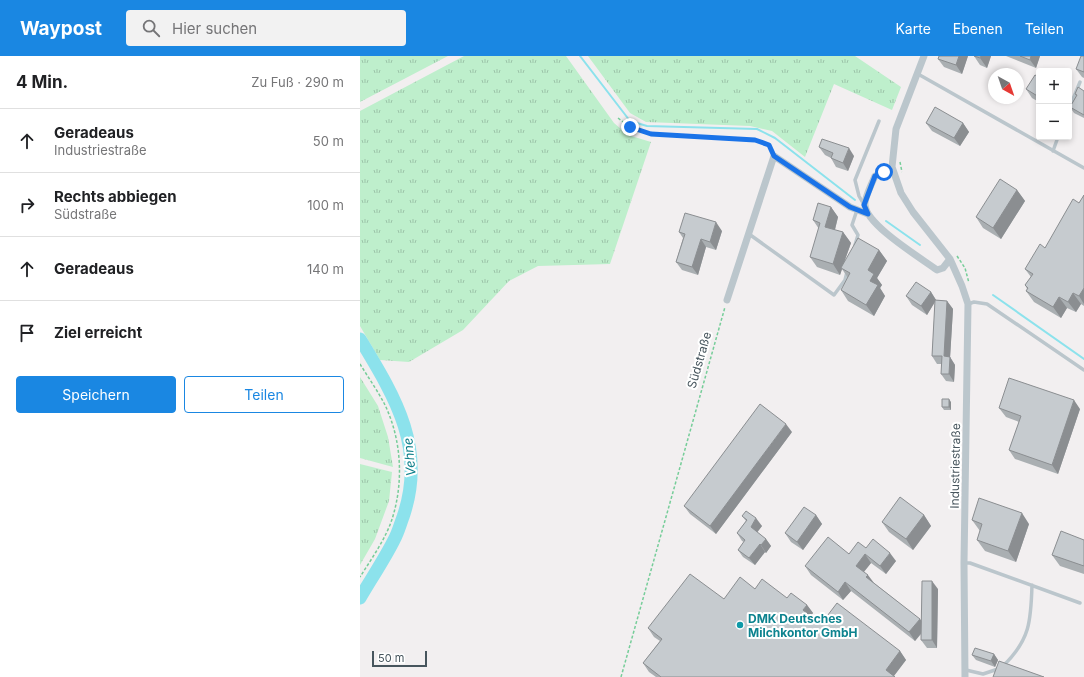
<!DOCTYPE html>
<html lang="de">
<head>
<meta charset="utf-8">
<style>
	:root { --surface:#fff; --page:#f2f2f2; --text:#202124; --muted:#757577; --line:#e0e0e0; --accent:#1a87e2 }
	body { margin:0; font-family:Inter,sans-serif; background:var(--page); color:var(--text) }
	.controls { position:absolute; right:12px; top:12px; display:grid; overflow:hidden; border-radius:4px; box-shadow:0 2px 6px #0003 }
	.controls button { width:36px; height:36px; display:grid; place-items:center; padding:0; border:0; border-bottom:1px solid var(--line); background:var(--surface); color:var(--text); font:20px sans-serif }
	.compass { position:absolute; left:628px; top:12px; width:36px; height:36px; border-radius:50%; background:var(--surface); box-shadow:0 2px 6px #0003; rotate:140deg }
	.scale { position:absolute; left:12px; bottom:10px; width:55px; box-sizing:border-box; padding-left:4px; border:2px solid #47555d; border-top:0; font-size:11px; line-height:14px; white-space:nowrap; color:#47555d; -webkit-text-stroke:3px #fff; paint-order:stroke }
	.stop { position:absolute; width:12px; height:12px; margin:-9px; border:3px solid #1a73e8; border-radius:50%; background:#fff }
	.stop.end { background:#1a73e8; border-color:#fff; box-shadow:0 1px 4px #0008 }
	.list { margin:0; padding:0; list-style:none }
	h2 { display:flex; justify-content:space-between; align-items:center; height:52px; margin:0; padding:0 16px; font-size:17px }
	h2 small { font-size:13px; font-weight:400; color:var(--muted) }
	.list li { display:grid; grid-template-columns:26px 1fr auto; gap:12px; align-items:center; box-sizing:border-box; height:64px; padding:0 16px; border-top:1px solid var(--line) }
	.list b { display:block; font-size:15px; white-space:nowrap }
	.list p { margin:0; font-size:13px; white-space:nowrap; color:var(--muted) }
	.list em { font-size:13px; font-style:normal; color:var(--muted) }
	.actions { display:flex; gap:8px; padding:12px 16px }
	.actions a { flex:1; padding:9px 0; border:1px solid var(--accent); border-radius:4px; text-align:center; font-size:14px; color:var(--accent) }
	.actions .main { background:var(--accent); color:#fff }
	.icon { flex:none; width:22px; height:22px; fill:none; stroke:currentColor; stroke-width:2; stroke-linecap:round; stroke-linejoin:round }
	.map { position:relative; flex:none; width:724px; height:621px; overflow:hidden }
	header { display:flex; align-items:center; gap:24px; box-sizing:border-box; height:56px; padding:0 20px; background:var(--accent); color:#fff }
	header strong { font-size:19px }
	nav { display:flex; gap:22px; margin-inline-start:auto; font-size:14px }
	.search { width:280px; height:36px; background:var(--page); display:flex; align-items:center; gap:10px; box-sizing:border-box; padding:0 14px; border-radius:4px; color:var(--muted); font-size:15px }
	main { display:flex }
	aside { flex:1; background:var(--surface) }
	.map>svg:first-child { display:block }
</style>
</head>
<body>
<header>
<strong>Waypost</strong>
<div class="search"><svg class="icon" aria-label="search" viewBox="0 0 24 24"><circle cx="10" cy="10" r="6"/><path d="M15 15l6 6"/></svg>Hier suchen</div>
<nav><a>Karte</a><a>Ebenen</a><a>Teilen</a></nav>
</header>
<main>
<aside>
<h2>4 Min.<small>Zu Fuß · 290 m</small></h2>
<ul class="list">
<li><svg class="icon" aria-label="ahead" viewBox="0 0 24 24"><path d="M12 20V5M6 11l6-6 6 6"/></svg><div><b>Geradeaus</b><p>Industriestraße</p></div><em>50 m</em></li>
<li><svg class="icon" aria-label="right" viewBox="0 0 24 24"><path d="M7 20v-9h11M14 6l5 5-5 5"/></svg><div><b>Rechts abbiegen</b><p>Südstraße</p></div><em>100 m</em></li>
<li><svg class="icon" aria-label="ahead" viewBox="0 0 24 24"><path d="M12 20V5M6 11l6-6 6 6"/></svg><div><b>Geradeaus</b></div><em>140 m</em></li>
<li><svg class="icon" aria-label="arrive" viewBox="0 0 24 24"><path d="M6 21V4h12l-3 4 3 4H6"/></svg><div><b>Ziel erreicht</b></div></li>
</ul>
<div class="actions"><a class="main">Speichern</a><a>Teilen</a></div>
</aside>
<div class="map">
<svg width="724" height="621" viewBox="0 0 724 621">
	<defs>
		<pattern id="grass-tufts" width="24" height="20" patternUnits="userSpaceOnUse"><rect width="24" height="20" fill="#beefcc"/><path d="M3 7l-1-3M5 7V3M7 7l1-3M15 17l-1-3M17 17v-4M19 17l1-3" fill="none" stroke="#9cc4a9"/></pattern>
	</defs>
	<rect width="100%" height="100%" fill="#f2eff0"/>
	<path fill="url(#grass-tufts)" d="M 0,0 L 88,0 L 0,46 Z
		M 104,0 L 206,0 L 254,67 L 268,79 L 291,86 L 250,208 L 178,210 L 149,225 L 103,274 L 49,306 L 20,304 L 0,270 L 0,55 Z
		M 228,0 L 495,0 L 541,31 L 532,54 L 474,28 L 445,101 L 412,75 L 390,70 L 286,66 L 270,57 Z
		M 0,321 L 18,350 L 28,381 L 33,411 L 0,402 Z
		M 0,408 L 32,416 L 29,445 L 15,483 L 0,509 Z"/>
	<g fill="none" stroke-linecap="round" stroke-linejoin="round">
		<path stroke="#8ce2ec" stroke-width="2" d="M 220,0 L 270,65 L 287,70 L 397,73 L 415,82 L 495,144
			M 526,165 L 560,189
			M 633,239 L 724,303"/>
		<path stroke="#8ce2ec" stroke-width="13" d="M 0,283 C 35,341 67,392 43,461 C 40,469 38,477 34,484 C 24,504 11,523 0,542"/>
		<path stroke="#76cd99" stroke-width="1.5" stroke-dasharray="3 2" stroke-linecap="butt" d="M 258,62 L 270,71 L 291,78 L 395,84 L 409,89 L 411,93
			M 540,106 L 542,116
			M 597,200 L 605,212 L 609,227
			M 0,308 C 8,321 17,334 24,347 C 41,381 44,423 33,460 C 27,481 12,502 0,521
			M 261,621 L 365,251"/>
		<path stroke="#bbc6cc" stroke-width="3.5" d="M 558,18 L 724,112
			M 709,53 L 720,26
			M 693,95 L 698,81
			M 503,147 L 499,140 L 495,124 L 519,65
			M 389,178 L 474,239 L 485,224 L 487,216
			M 495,189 L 498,179 L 492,169 L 497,154
			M 608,248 L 614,246 L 627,248 L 724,314
			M 604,507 L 610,507 L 720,547
			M 643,610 C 670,584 671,565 672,529
			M 606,614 L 623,618 L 638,613"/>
		<path stroke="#bbc6cc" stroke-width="7" d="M 564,0 L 536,73 L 532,111 L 541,137 L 553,156 L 590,203 L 602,230 L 608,248 L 604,507 L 605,621
			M 532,111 L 515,120 C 512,127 504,143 505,149 C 506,169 561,202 577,214 L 583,212 L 590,203
			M 367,244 L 414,100 L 490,151 L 508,158"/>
	</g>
	<path fill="#aaafb2" d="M 608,0 L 602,18 L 584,11 L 578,3 Z
		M 614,0 L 631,0 L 627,12 L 620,9 Z
		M 646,0 L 680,0 L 676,12 Z
		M 724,0 L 724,22 L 722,21 L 716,13 Z
		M 679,21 L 679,46 L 672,42 L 666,33 Z
		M 724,35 L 724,62 L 714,57 L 710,51 L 716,40 L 715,38 Z
		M 566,67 L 603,67 L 609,76 L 600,90 L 572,75 Z
		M 459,91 L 494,100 L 488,115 L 476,111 L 471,102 L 465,99 Z
		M 657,134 L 665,145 L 641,183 L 623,172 L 616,161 Z
		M 724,139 L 724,250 L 721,248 L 716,256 L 707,252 L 701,262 L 674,246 L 666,235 L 667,233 L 665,229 L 671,221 L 665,213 L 685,192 L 719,147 Z
		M 471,151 L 478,161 L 475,174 L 483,176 L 491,187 L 485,204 L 519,194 L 527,205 L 517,222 L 522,229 L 520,232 L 525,240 L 514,260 L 488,245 L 481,234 L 488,222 L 482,213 L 480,219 L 457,211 L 450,201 L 459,173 L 453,164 Z
		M 362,175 L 356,194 L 346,191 L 338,219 L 322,214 L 316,206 L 323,182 L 319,176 Z
		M 571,236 L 576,244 L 587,245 L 593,253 L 590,301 L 595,309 L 594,326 L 586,325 L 581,318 L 582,308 L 577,308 L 572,300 L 575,246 L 567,259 L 552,249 L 546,240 Z
		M 591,346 L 591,354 L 584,354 L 582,351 Z
		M 639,352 L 720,353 L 698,418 L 655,403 L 649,394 L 659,366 L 646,361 Z
		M 432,376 L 356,478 L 330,458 L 324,450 Z
		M 456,459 L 462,468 L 443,494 L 431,486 L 425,477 Z
		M 564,459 L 571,470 L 553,494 L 529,476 L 522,466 Z
		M 382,460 L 402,470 L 397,476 L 406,483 L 411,490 L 406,497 L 405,496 L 395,509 L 383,501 L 378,494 L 384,486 L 382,485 L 377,477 L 386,465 Z
		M 612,464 L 669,468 L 656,506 L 625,495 L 617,484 L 620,475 Z
		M 724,484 L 724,518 L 700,510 L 692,499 Z
		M 506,492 L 536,505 L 526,518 L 511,507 L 504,516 L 514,527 L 562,565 L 578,533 L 577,592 L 567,592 L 561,584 L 562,577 L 555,585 L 491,535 L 483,544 L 451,519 L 445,510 Z
		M 427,542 L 447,549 L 453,557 L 451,560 L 461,568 L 540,595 L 546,604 L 534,620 L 535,621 L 296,621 L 289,616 L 283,607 L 300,585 L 294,581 L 288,572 L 364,543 Z
		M 634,598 L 638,604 L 635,611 L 616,604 L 612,599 Z"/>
	<path fill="#8b8e91" d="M 599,0 L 608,0 L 602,18 L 596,9 Z
		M 621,0 L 631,0 L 627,12 L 620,2 Z
		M 671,0 L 680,0 L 676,12 L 670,4 Z
		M 603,67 L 609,76 L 600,90 L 594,82 Z
		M 489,92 L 494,100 L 488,115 L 483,107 Z
		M 657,134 L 665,145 L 641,183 L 633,172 Z
		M 471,151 L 478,161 L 473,181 L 465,171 Z
		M 356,166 L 362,175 L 356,194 L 350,186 Z
		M 483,176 L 491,187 L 482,212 L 481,212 L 482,213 L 480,219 L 473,208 Z
		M 341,183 L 346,191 L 338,219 L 332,211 Z
		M 519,194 L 527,205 L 517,222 L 522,229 L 520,232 L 525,240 L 514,260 L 506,249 L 510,225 L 508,214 Z
		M 724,232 L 724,248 L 719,240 Z
		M 571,236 L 576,244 L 567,259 L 561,250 Z
		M 713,237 L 721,248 L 716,256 L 708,246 Z
		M 699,241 L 707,252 L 701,262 L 693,251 Z
		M 587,245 L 593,253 L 590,303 L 590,301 L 595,309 L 594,326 L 589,318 L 584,300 Z
		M 589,343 L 591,346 L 591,354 L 589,351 Z
		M 714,344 L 720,353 L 698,418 L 692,409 Z
		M 426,368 L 432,376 L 356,478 L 350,470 Z
		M 662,457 L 669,468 L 656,506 L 648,495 Z
		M 456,459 L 462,468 L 443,494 L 437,486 Z
		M 564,459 L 571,470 L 553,494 L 546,483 Z
		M 396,462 L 402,470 L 396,478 L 391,471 Z
		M 406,483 L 411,490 L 406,497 L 401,489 Z
		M 400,488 L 405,496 L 395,509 L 389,502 Z
		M 530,497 L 536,505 L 526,518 L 520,510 Z
		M 505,498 L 511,507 L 502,518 L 496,510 Z
		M 508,519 L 514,527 L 506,521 Z
		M 572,525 L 578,533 L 577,592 L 572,584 Z
		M 485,526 L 491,535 L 483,544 L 478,536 Z
		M 447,549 L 453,557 L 449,562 L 443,554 Z
		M 560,563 L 566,571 L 555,585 L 549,576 Z
		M 540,595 L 546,604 L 533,621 L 526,614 Z
		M 634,598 L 638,604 L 635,611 L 631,605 Z"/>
	<path fill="#c6cbcf" stroke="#8b8e91" d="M 579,0 L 599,0 L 596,9 L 578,3 Z
		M 614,0 L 621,0 L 620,2 Z
		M 660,0 L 671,0 L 670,4 Z
		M 721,0 L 724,0 L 724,16 L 716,13 Z
		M 675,19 L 679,21 L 679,41 L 666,33 Z
		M 718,31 L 724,35 L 724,59 L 710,51 L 717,39 L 715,38 Z
		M 575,51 L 603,67 L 594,82 L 566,67 Z
		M 462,83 L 489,92 L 483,107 L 471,102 L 473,97 L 459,91 Z
		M 640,123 L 657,134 L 633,172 L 616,161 Z
		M 724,139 L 724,232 L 719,240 L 713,237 L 708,246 L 699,241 L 693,251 L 666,235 L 668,232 L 665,229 L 673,218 L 665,213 L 680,188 L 685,192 L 713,143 L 719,147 Z
		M 458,147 L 471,151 L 465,171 L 483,176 L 473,208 L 450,201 L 460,167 L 453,164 Z
		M 325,157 L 356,166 L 350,186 L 341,183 L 332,211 L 316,206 L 325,178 L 319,176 Z
		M 498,182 L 519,194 L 508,214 L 514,218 L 510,225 L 518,229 L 506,249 L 481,234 L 490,217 L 481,212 L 482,210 Z
		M 556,226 L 571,236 L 561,250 L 546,240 Z
		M 575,244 L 587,245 L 584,300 L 590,301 L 589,318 L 581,318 L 582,300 L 572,300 Z
		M 649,322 L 714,344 L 692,409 L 649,394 L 661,360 L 639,352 Z
		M 582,343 L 589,343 L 589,351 L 582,351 Z
		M 400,348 L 426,368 L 350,470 L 324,450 Z
		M 540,441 L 564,459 L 546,483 L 522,466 Z
		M 619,442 L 662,457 L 648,495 L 617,484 L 622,468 L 612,464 Z
		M 444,451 L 456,459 L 437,486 L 425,477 Z
		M 386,455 L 396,462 L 391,471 L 406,483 L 401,489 L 400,488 L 389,502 L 378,494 L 385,484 L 377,477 L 387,464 L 382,460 Z
		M 701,475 L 724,484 L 724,510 L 692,499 Z
		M 468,481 L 489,498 L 498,486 L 506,492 L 513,483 L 530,497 L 520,510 L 505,498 L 496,510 L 508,519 L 506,521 L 560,563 L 549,576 L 485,526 L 478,536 L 445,510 Z
		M 330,518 L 364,543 L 380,521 L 395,533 L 402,523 L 427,542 L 431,537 L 447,549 L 443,554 L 461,568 L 477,547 L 540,595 L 526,614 L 535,621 L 301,621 L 283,607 L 302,583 L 288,572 Z
		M 562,525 L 572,525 L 572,584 L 561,584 Z
		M 615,592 L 634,598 L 631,605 L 612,599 Z
		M 639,605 L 684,621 L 633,621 Z"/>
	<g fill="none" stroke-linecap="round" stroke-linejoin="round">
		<path stroke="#1a73e8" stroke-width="5" d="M 270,71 L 291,78 L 395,84 L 409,89 L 414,100 L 490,151 L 508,158 L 504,149 L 515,120 L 524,116"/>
	</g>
	<circle fill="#0f9aa8" stroke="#fff" stroke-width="1.5" cx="380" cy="569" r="4"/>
	<g text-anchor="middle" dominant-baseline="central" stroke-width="4" stroke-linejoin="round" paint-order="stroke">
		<g font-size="12" fill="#47555d" stroke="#fff">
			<text transform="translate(339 304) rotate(-74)">Südstraße</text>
			<text transform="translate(595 410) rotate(-89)">Industriestraße</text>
		</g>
		<g font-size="12" font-weight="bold" fill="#0d838f" stroke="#fff" text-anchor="start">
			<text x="388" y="562">DMK Deutsches<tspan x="388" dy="14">Milchkontor GmbH</tspan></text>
		</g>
		<g font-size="13" font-style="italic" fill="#0e7f8b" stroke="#fff">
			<text transform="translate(49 401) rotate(-95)">Vehne</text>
		</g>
	</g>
</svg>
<div class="controls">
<button>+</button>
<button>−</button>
</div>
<svg class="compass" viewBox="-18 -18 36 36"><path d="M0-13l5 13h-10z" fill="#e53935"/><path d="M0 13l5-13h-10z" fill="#757577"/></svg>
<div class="scale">50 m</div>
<div class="stop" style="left:524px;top:116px"></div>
<div class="stop end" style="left:270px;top:71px"></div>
</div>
</main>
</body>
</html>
